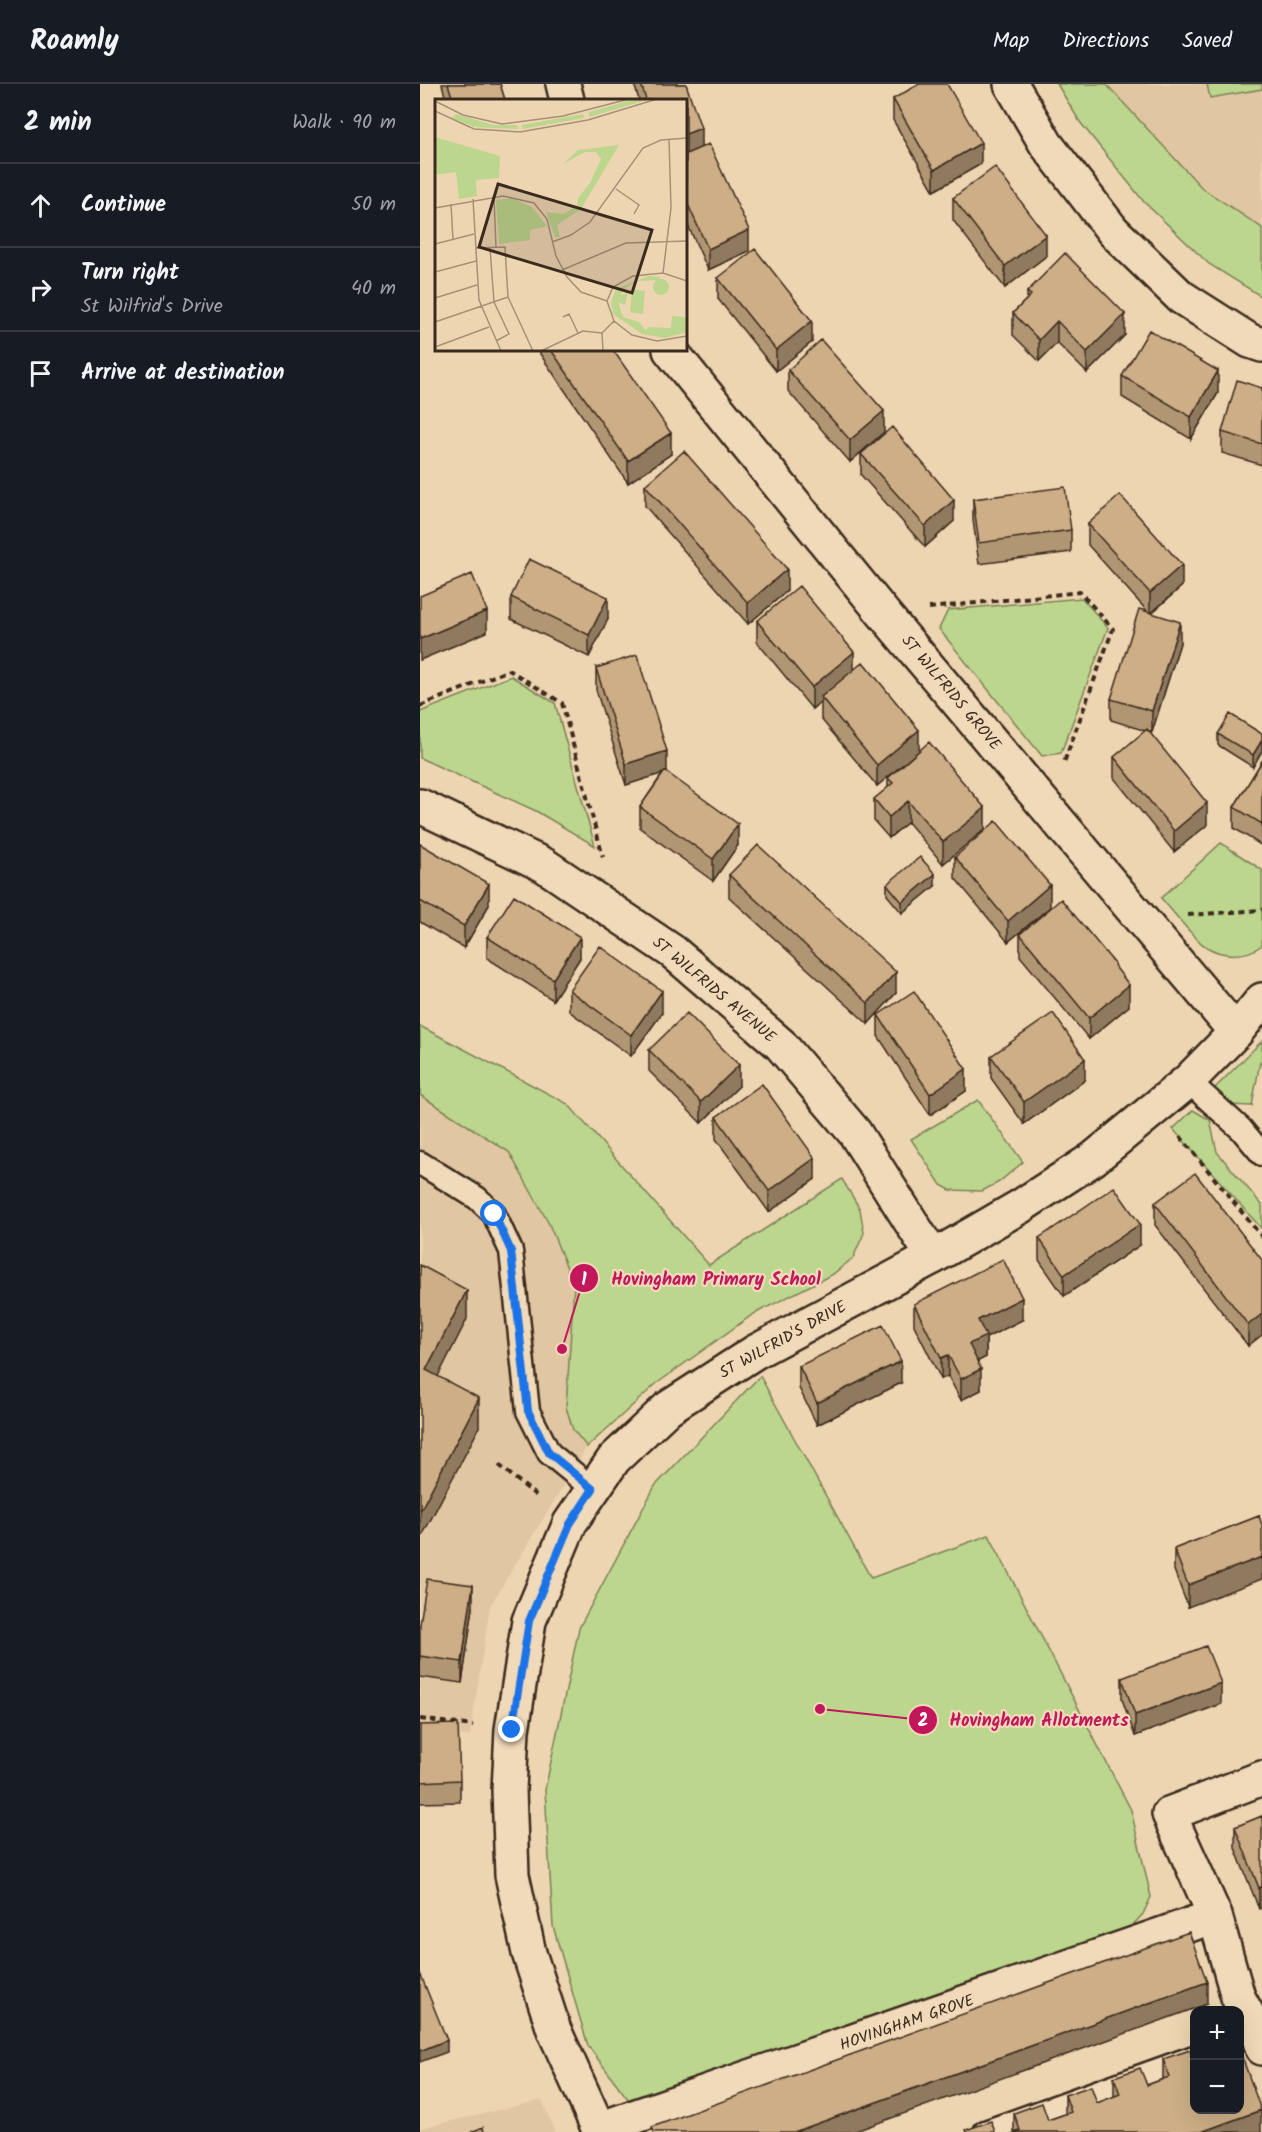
<!DOCTYPE html>
<html lang="en">
<head>
<meta charset="utf-8">
<style>
	:root { --surface:#171b24; --page:#242831; --text:#f1f3f6; --muted:#9ea1a6; --line:#363941 }
	body { margin:0; font-family:Kalam,sans-serif; background:var(--page); color:var(--text) }
	.controls { position:absolute; right:18px; bottom:18px; display:grid; overflow:hidden; border-radius:12px; box-shadow:0 6px 24px #0002 }
	.controls button { width:54px; height:54px; display:grid; place-items:center; padding:0; border:0; border-bottom:2px solid var(--line); background:var(--surface); color:var(--text); font:30px sans-serif }
	.stop { position:absolute; width:18px; height:18px; margin:-14px; border:4px solid #1a73e8; border-radius:50%; background:#fff }
	.stop.end { background:#1a73e8; border-color:#fff; box-shadow:0 2px 6px #0008 }
	.list { margin:0; padding:0; list-style:none }
	h2 { display:flex; justify-content:space-between; align-items:center; height:78px; margin:0; padding:0 24px; font-size:26px }
	h2 small { font-size:20px; font-weight:400; color:var(--muted) }
	.list li { display:grid; grid-template-columns:39px 1fr auto; gap:18px; align-items:center; box-sizing:border-box; height:84px; padding:0 24px; border-top:2px solid var(--line) }
	.list b { display:block; font-size:22px; white-space:nowrap }
	.list p { margin:0; font-size:20px; white-space:nowrap; color:var(--muted) }
	.list em { font-size:20px; font-style:normal; color:var(--muted) }
	.icon { flex:none; width:33px; height:33px; fill:none; stroke:currentColor; stroke-width:2; stroke-linecap:round; stroke-linejoin:round }
	.map { position:relative; flex:none; width:842px; height:2048px; overflow:hidden }
	header { display:flex; align-items:center; gap:36px; box-sizing:border-box; height:84px; padding:0 30px; background:var(--surface); border-bottom:2px solid var(--line) }
	header strong { font-size:28px }
	nav { display:flex; gap:33px; margin-inline-start:auto; font-size:21px }
	main { display:flex }
	aside { flex:1; background:var(--surface) }
	.map>svg:first-child { display:block }
</style>
</head>
<body>
<header>
<strong>Roamly</strong>
<nav><a>Map</a><a>Directions</a><a>Saved</a></nav>
</header>
<main>
<aside>
<h2>2 min<small>Walk · 90 m</small></h2>
<ul class="list">
<li><svg class="icon" aria-label="ahead" viewBox="0 0 24 24"><path d="M12 20V5M6 11l6-6 6 6"/></svg><div><b>Continue</b></div><em>50 m</em></li>
<li><svg class="icon" aria-label="right" viewBox="0 0 24 24"><path d="M7 20v-9h11M14 6l5 5-5 5"/></svg><div><b>Turn right</b><p>St Wilfrid's Drive</p></div><em>40 m</em></li>
<li><svg class="icon" aria-label="arrive" viewBox="0 0 24 24"><path d="M6 21V4h12l-3 4 3 4H6"/></svg><div><b>Arrive at destination</b></div></li>
</ul>
</aside>
<div class="map">
<svg width="842" height="2048" viewBox="0 0 842 2048">
	<rect width="100%" height="100%" fill="#eed5b2"/>
	<filter id="ink" filterUnits="userSpaceOnUse"><feTurbulence type="fractalNoise" baseFrequency=".0167" numOctaves="2"/><feDisplacementMap in="SourceGraphic" scale="12" xChannelSelector="R" yChannelSelector="G"/><feConvolveMatrix kernelMatrix="1 2 1 2 8 2 1 2 1" color-interpolation-filters="sRGB"/></filter>
	<g filter="url(#ink)">
		<path fill="#e1c6a2" d="M 637,0 L 842,0 L 842,213 L 789,180 L 724,118 L 660,38 Z
			M 0,942 L 148,1020 L 236,1300 L 167,1363 L 70,1522 L 50,1652 L 0,1649 Z
			M 122,2016 L 135,2048 L 0,2048 L 0,2044 Z"/>
		<path fill="#bcd68d" stroke="#7c8056" stroke-width="1.5" d="M 637,0 L 686,0 L 782,104 L 842,144 L 842,213 L 789,180 L 724,118 L 660,38 Z
			M 787,0 L 842,0 L 842,5 L 790,14 Z
			M 662,514 L 688,544 L 641,669 L 622,672 L 519,545 L 528,526 Z
			M 91,592 L 135,619 L 175,762 L 116,727 L 0,674 L 0,628 Z
			M 801,759 L 842,786 L 842,861 C 826,874 802,873 785,862 C 774,855 751,825 741,814 Z
			M 0,942 L 148,1020 L 289,1181 L 422,1095 L 440,1125 L 444,1149 L 433,1174 L 413,1190 L 332,1231 L 236,1300 L 167,1363 L 153,1346 L 146,1323 L 154,1201 L 129,1140 L 89,1068 L 0,1011 Z
			M 842,957 L 842,980 L 840,978 L 832,1022 L 807,1021 L 793,1006 Z
			M 558,1016 L 603,1078 L 579,1098 L 562,1107 L 530,1106 L 521,1101 L 491,1055 Z
			M 773,1026 L 790,1036 L 797,1068 L 842,1121 L 842,1145 L 753,1045 Z
			M 340,1292 L 451,1494 L 569,1451 L 711,1726 L 731,1813 L 723,1830 L 711,1843 L 211,2019 L 168,1962 L 133,1842 L 125,1706 L 159,1544 L 235,1402 Z"/>
		<g fill="none" stroke-linecap="round" stroke-linejoin="round">
			<defs>
				<path id="lane" d="M 768,997 L 821,1045 L 842,1070
					M 0,1079 L 57,1114 L 74,1130 L 91,1167 L 108,1327 L 129,1369 L 173,1405
					M 565,2048 L 774,1973"/>
				<path id="street" d="M 143,0 L 147,16
					M 250,266 L 463,529 L 816,948
					M 0,722 L 124,781 L 253,868 L 360,960 L 435,1049 L 513,1173
					M 842,1694 L 749,1730 L 795,1832 L 818,1913 L 838,1950 L 842,1964
					M 179,2045 L 795,1832"/>
				<path id="secondary" d="M 591,0 L 626,60 L 693,147 L 761,213 L 830,257 L 842,261
					M 180,2048 L 134,1946 L 109,1869 L 92,1791 L 89,1706 L 92,1646 L 109,1537 L 150,1439 L 194,1375 L 248,1324 L 335,1268 L 513,1173 L 601,1122 L 673,1075 L 768,997 L 816,948 L 842,916"/>
			</defs>
			<use href="#lane" stroke="#3b2a1e" stroke-width="27"/>
			<use href="#street" stroke="#3b2a1e" stroke-width="38"/>
			<use href="#secondary" stroke="#3b2a1e" stroke-width="38"/>
			<path stroke="#3b2a1e" stroke-width="4" stroke-dasharray="6 4.5" stroke-linecap="butt" d="M 509,524 L 660,508 L 693,545 L 643,681
				M 0,622 L 89,586 L 142,619 L 183,773
				M 768,831 L 842,826
				M 760,1052 L 842,1153
				M 79,1381 L 119,1414
				M 0,1635 L 53,1642"/>
			<use href="#lane" stroke="#f0dab9" stroke-width="22"/>
			<use href="#street" stroke="#f0dab9" stroke-width="33"/>
			<use href="#secondary" stroke="#f0dab9" stroke-width="33"/>
		</g>
		<path fill="#b09673" stroke="#3b2a1e" stroke-width="1.5" d="M 22,0 L 80,0 L 85,16 L 26,16 Z
			M 214,0 L 266,0 L 281,63 L 329,167 L 288,186 L 266,137 L 266,16 L 219,16 Z
			M 473,15 L 561,80 L 514,107 L 473,36 Z
			M 533,114 L 626,172 L 585,204 L 533,136 Z
			M 298,194 L 392,258 L 356,287 L 298,215 Z
			M 607,208 L 705,251 L 667,289 L 637,259 L 619,277 L 593,251 L 593,229 L 607,215 Z
			M 120,266 L 193,266 L 251,370 L 208,399 L 120,270 Z
			M 368,286 L 464,348 L 430,378 L 368,307 Z
			M 702,292 L 798,309 L 771,355 L 702,313 Z
			M 842,304 L 842,381 L 802,369 L 802,348 Z
			M 441,370 L 534,437 L 505,463 L 441,391 Z
			M 225,401 L 367,507 L 328,540 L 225,422 Z
			M 553,415 L 651,446 L 651,468 L 559,480 L 553,436 Z
			M 668,440 L 762,502 L 732,529 L 760,559 L 732,648 L 729,647 L 787,741 L 754,768 L 694,694 L 694,673 L 726,647 L 691,636 L 691,615 L 727,527 L 668,461 Z
			M 91,513 L 188,535 L 169,573 L 91,535 Z
			M 337,537 L 434,586 L 499,667 L 457,702 L 401,635 L 401,617 L 392,625 L 337,558 Z
			M 176,584 L 247,688 L 246,688 L 318,761 L 293,797 L 220,744 L 220,723 L 243,689 L 206,701 L 176,606 Z
			M 798,650 L 842,650 L 833,683 L 798,661 Z
			M 842,677 L 842,762 L 814,744 L 814,723 Z
			M 468,694 L 565,745 L 523,780 L 488,738 L 469,754 L 454,737 L 454,715 L 468,704 Z
			M 0,760 L 69,821 L 44,864 L 0,838 Z
			M 535,773 L 630,823 L 588,858 L 535,794 Z
			M 309,791 L 476,909 L 448,940 L 309,813 Z
			M 467,800 L 515,802 L 482,829 L 467,811 Z
			M 600,850 L 695,883 L 709,922 L 669,955 L 600,872 Z
			M 67,853 L 160,874 L 133,916 L 67,874 Z
			M 149,906 L 242,929 L 211,972 L 149,927 Z
			M 458,931 L 546,1007 L 510,1031 L 458,952 Z
			M 229,966 L 319,1002 L 281,1039 L 229,987 Z
			M 571,972 L 665,996 L 604,1040 L 571,994 Z
			M 296,1033 L 395,1095 L 349,1128 L 296,1055 Z
			M 735,1119 L 842,1176 L 828,1262 L 735,1141 Z
			M 619,1154 L 720,1161 L 644,1212 L 619,1176 Z
			M 494,1220 L 602,1236 L 566,1254 L 566,1273 L 558,1277 L 561,1306 L 541,1316 L 528,1292 L 521,1295 L 494,1241 Z
			M 379,1282 L 481,1299 L 397,1341 L 379,1304 Z
			M 839,1432 L 768,1523 L 754,1486 L 754,1465 Z
			M 53,1523 L 42,1599 L 0,1593 L 0,1540 Z
			M 702,1594 L 801,1620 L 715,1652 L 702,1615 Z
			M 0,1641 L 40,1696 L 40,1718 L 0,1719 Z
			M 842,1732 L 839,1825 L 815,1764 L 815,1743 Z
			M 743,1975 L 774,2025 L 841,2048 L 594,2048 L 594,2029 L 628,2036 L 645,2030 L 645,2011 L 677,2019 L 694,2013 L 694,1993 L 727,2001 L 743,1995 Z"/>
		<path fill="#907a5e" stroke="#3b2a1e" stroke-width="1.5" d="M 281,44 L 281,66 L 266,71 L 266,50 Z
			M 561,59 L 561,80 L 514,107 L 514,86 Z
			M 329,146 L 329,167 L 288,186 L 288,165 Z
			M 626,151 L 626,172 L 585,204 L 585,182 Z
			M 705,230 L 705,251 L 667,289 L 667,268 Z
			M 392,237 L 392,258 L 356,287 L 356,266 Z
			M 637,237 L 637,259 L 619,277 L 619,256 Z
			M 798,287 L 798,309 L 771,355 L 771,333 Z
			M 464,327 L 464,348 L 430,378 L 430,356 Z
			M 251,349 L 251,370 L 208,399 L 208,377 Z
			M 534,416 L 534,437 L 505,463 L 505,442 Z
			M 762,481 L 762,502 L 730,530 L 730,509 Z
			M 367,485 L 367,507 L 328,540 L 328,519 Z
			M 188,513 L 188,535 L 169,573 L 169,551 Z
			M 67,527 L 67,548 L 0,576 L 0,555 Z
			M 760,538 L 760,559 L 732,648 L 732,627 Z
			M 434,568 L 434,590 L 401,613 L 401,617 L 392,625 L 392,603 Z
			M 499,646 L 499,667 L 457,702 L 457,681 Z
			M 842,656 L 842,667 L 833,683 L 833,671 Z
			M 247,667 L 247,688 L 206,701 L 206,680 Z
			M 488,717 L 488,738 L 469,754 L 469,733 Z
			M 787,719 L 787,741 L 754,768 L 754,747 Z
			M 565,724 L 565,745 L 523,780 L 523,758 Z
			M 318,740 L 318,761 L 293,797 L 293,775 Z
			M 515,790 L 515,802 L 482,829 L 482,818 Z
			M 69,800 L 69,821 L 44,864 L 44,842 Z
			M 630,801 L 630,823 L 588,858 L 588,837 Z
			M 160,853 L 160,874 L 133,916 L 133,895 Z
			M 476,888 L 476,909 L 448,940 L 448,919 Z
			M 709,901 L 709,922 L 669,955 L 669,934 Z
			M 242,907 L 242,929 L 211,972 L 211,951 Z
			M 665,975 L 665,996 L 604,1040 L 604,1018 Z
			M 319,981 L 319,1002 L 281,1039 L 281,1018 Z
			M 546,985 L 546,1007 L 510,1031 L 510,1010 Z
			M 395,1074 L 395,1095 L 349,1128 L 349,1107 Z
			M 720,1140 L 720,1161 L 644,1212 L 644,1191 Z
			M 47,1206 L 47,1235 L 6,1316 L 6,1286 Z
			M 602,1214 L 602,1236 L 566,1254 L 566,1273 L 549,1282 L 549,1260 L 558,1236 Z
			M 842,1230 L 842,1251 L 828,1262 L 828,1241 Z
			M 528,1271 L 528,1292 L 521,1295 L 521,1274 Z
			M 481,1277 L 481,1299 L 397,1341 L 397,1319 Z
			M 561,1285 L 561,1306 L 541,1316 L 541,1295 Z
			M 59,1314 L 59,1344 L 0,1456 L 0,1427 Z
			M 842,1473 L 842,1495 L 768,1523 L 768,1501 Z
			M 53,1501 L 53,1523 L 42,1599 L 42,1578 Z
			M 801,1599 L 801,1620 L 715,1652 L 715,1631 Z
			M 842,1802 L 842,1824 L 839,1825 L 839,1804 Z
			M 787,1898 L 787,1920 L 433,2048 L 374,2048 Z
			M 27,1956 L 27,1968 L 0,1978 L 0,1967 Z
			M 841,2026 L 841,2048 L 781,2048 Z"/>
		<path fill="#cdae86" stroke="#3b2a1e" stroke-width="1.5" d="M 28,0 L 80,0 L 85,16 L 33,16 Z
			M 221,0 L 266,0 L 281,44 L 266,50 L 266,16 L 226,16 Z
			M 499,0 L 527,0 L 561,59 L 514,86 L 473,15 Z
			M 289,60 L 329,146 L 288,165 L 266,116 L 266,70 Z
			M 575,83 L 626,151 L 585,182 L 533,114 Z
			M 335,165 L 392,237 L 356,266 L 298,194 Z
			M 645,169 L 705,230 L 667,268 L 637,237 L 619,256 L 593,229 L 611,211 L 607,208 Z
			M 729,246 L 798,287 L 771,333 L 702,292 Z
			M 401,256 L 464,327 L 430,356 L 368,286 Z
			M 131,266 L 193,266 L 251,349 L 208,377 Z
			M 817,296 L 842,304 L 842,360 L 802,348 Z
			M 472,343 L 534,416 L 505,442 L 441,370 Z
			M 264,367 L 367,485 L 328,519 L 225,401 Z
			M 645,403 L 651,446 L 559,459 L 553,415 Z
			M 700,411 L 762,481 L 730,509 L 668,440 Z
			M 109,475 L 188,513 L 169,551 L 91,513 Z
			M 52,490 L 67,527 L 0,555 L 0,512 Z
			M 379,502 L 434,568 L 392,603 L 337,537 Z
			M 719,525 L 760,538 L 732,627 L 691,615 Z
			M 217,571 L 247,667 L 206,680 L 176,584 Z
			M 443,578 L 499,646 L 457,681 L 401,613 Z
			M 810,630 L 842,650 L 842,656 L 833,671 L 798,650 Z
			M 727,645 L 787,719 L 754,747 L 694,673 Z
			M 509,658 L 565,724 L 523,758 L 488,717 L 469,733 L 454,715 L 473,699 L 468,694 Z
			M 842,677 L 842,740 L 814,723 Z
			M 245,687 L 318,740 L 293,775 L 220,723 Z
			M 576,737 L 630,801 L 588,837 L 535,773 Z
			M 0,760 L 69,800 L 44,842 L 0,817 Z
			M 338,761 L 476,888 L 448,919 L 309,791 Z
			M 500,773 L 515,790 L 482,818 L 467,800 Z
			M 94,811 L 160,853 L 133,895 L 67,853 Z
			M 641,815 L 695,880 L 694,881 L 709,901 L 669,934 L 600,850 Z
			M 180,862 L 242,907 L 211,951 L 149,906 Z
			M 494,907 L 546,985 L 510,1010 L 458,931 Z
			M 267,929 L 319,981 L 281,1018 L 229,966 Z
			M 633,929 L 665,975 L 604,1018 L 571,972 Z
			M 342,1000 L 395,1074 L 349,1107 L 296,1033 Z
			M 775,1089 L 842,1176 L 842,1230 L 828,1241 L 735,1119 Z
			M 694,1103 L 720,1140 L 644,1191 L 619,1154 Z
			M 583,1175 L 602,1214 L 558,1236 L 566,1252 L 549,1260 L 561,1285 L 541,1295 L 528,1271 L 521,1274 L 494,1220 Z
			M 0,1181 L 47,1206 L 6,1286 L 59,1314 L 0,1427 Z
			M 463,1241 L 481,1277 L 397,1319 L 379,1282 Z
			M 839,1432 L 842,1441 L 842,1473 L 768,1501 L 754,1465 Z
			M 7,1495 L 53,1501 L 42,1578 L 0,1572 L 0,1540 Z
			M 786,1562 L 801,1599 L 715,1631 L 702,1594 Z
			M 38,1640 L 40,1696 L 0,1698 L 0,1641 Z
			M 842,1732 L 842,1802 L 839,1804 L 815,1743 Z
			M 769,1848 L 787,1898 L 374,2048 L 234,2048 L 232,2043 Z
			M 0,1889 L 27,1956 L 0,1967 Z
			M 770,1966 L 774,1979 L 774,2025 L 819,2025 L 819,1968 L 820,1967 L 841,2026 L 781,2048 L 594,2048 L 600,2046 L 594,2029 L 622,2019 L 628,2036 L 651,2028 L 645,2011 L 671,2002 L 677,2019 L 700,2010 L 694,1993 L 720,1984 L 727,2001 L 749,1993 L 743,1975 Z
			M 571,2037 L 575,2048 L 547,2048 L 546,2046 Z
			M 63,2043 L 64,2048 L 51,2048 Z"/>
	</g>
	<g fill="none" stroke-linecap="round" stroke-linejoin="round" filter="url(#ink)">
		<path stroke="#1a73e8" stroke-width="8" d="M 74,1130 L 91,1167 L 108,1327 L 129,1369 L 173,1405 L 150,1440 L 109,1537 L 92,1646"/>
	</g>
	<g text-anchor="middle" dominant-baseline="central" stroke-width="4.5" stroke-linejoin="round" paint-order="stroke">
		<g font-size="16" fill="#3b2a1e" stroke="#f0dab9">
			<text transform="translate(531 609) rotate(50)">ST WILFRIDS GROVE</text>
			<text transform="translate(294 906) rotate(40)">ST WILFRIDS AVENUE</text>
			<text transform="translate(363 1256) rotate(-29)">ST WILFRID'S DRIVE</text>
			<text transform="translate(487 1939) rotate(-19)">HOVINGHAM GROVE</text>
		</g>
	</g>
	<g transform="translate(15 15)">
		<rect width="252" height="252" fill="#eed5b2"/>
		<path d="M 200,0 L 215,0 L 154,18 L 154,13 ZM 21,15 L 58,26 L 82,26 L 83,30 L 39,28 L 17,19 ZM 148,15 L 149,19 L 87,30 L 87,26 ZM 0,38 L 65,57 L 64,79 L 41,81 L 42,97 L 24,100 L 21,73 L 0,76 ZM 184,46 L 146,110 L 122,126 L 125,138 L 120,138 L 111,113 L 128,115 L 142,107 L 143,99 L 155,84 L 166,60 L 161,53 L 150,53 L 128,65 L 143,51 ZM 76,99 L 97,108 L 112,127 L 95,131 L 95,141 L 64,145 L 61,101 ZM 214,177 L 225,178 L 224,181 L 202,182 L 187,191 L 186,196 L 193,194 L 190,206 L 183,203 L 188,218 L 204,223 L 211,232 L 213,228 L 236,229 L 237,217 L 251,218 L 252,233 L 230,239 L 207,235 L 178,215 L 176,203 L 181,190 ZM218 188a8 8 0 1 1 16 0a8 8 0 1 1-16 0ZM 197,190 L 210,192 L 208,215 L 195,213 Z" fill="#bcd68d"/>
		<path fill="none" stroke="#a69177" stroke-width="1.5" d="M 0,2 L 28,16 L 67,25 L 128,17 L 194,0M 0,12 L 39,30 L 85,33 L 153,21 L 222,0M 181,90 L 204,106 L 199,115M 59,98 L 61,149M 38,100 L 44,201 L 66,252M 16,105 L 18,141M 0,109 L 68,97 L 99,104 L 112,120 L 121,157 L 132,178 L 146,193 L 172,202M 117,143 L 136,136 L 155,123 L 208,49 L 226,41 L 252,39M 0,145 L 39,135M 40,149 L 70,148 L 73,198 L 98,252M 55,149 L 59,203 L 74,235 L 61,242M 127,171 L 191,144 L 252,142M 0,173 L 41,162M 228,174 L 236,109 L 234,40M 252,182 L 228,174 L 198,177 L 178,188 L 172,202 L 179,222 L 197,236 L 222,242 L 252,237M 0,199 L 42,186M 128,218 L 134,215 L 143,234M 0,223 L 73,198M 0,248 L 54,228M 106,252 L 148,232 L 167,234M 168,252 L 167,234 L 179,222"/>
		<path fill="#3b2a1e" fill-opacity="0.15" stroke="#3b2a1e" stroke-width="3" d="M 63,85 L 217,131 L 197,194 L 44,148 Z"/>
		<rect width="252" height="252" fill="none" stroke="#3b2a1e" stroke-width="3"/>
	</g>
	<path fill="none" stroke="#c2185b" stroke-width="2" d="M142 1265L164 1194M400 1625L503 1636"/>
	<g fill="#c2185b" stroke="#f0dab9" stroke-width="2">
		<circle cx="142" cy="1265" r="6"/>
		<circle cx="400" cy="1625" r="6"/>
		<circle cx="164" cy="1194" r="15"/>
		<circle cx="503" cy="1636" r="15"/>
	</g>
	<g font-size="18" text-anchor="middle" font-weight="bold" fill="#fff">
		<text x="164" y="1201">1</text>
		<text x="503" y="1642">2</text>
	</g>
	<g font-size="18" text-anchor="middle" font-weight="bold" fill="#c2185b" stroke="#f0dab9" stroke-width="4.5" stroke-linejoin="round" paint-order="stroke">
		<text x="296" y="1201">Hovingham Primary School</text>
		<text x="619" y="1642">Hovingham Allotments</text>
	</g>
</svg>
<div class="controls">
<button>+</button>
<button>−</button>
</div>
<div class="stop" style="left:74px;top:1130px"></div>
<div class="stop end" style="left:92px;top:1646px"></div>
</div>
</main>
</body>
</html>
